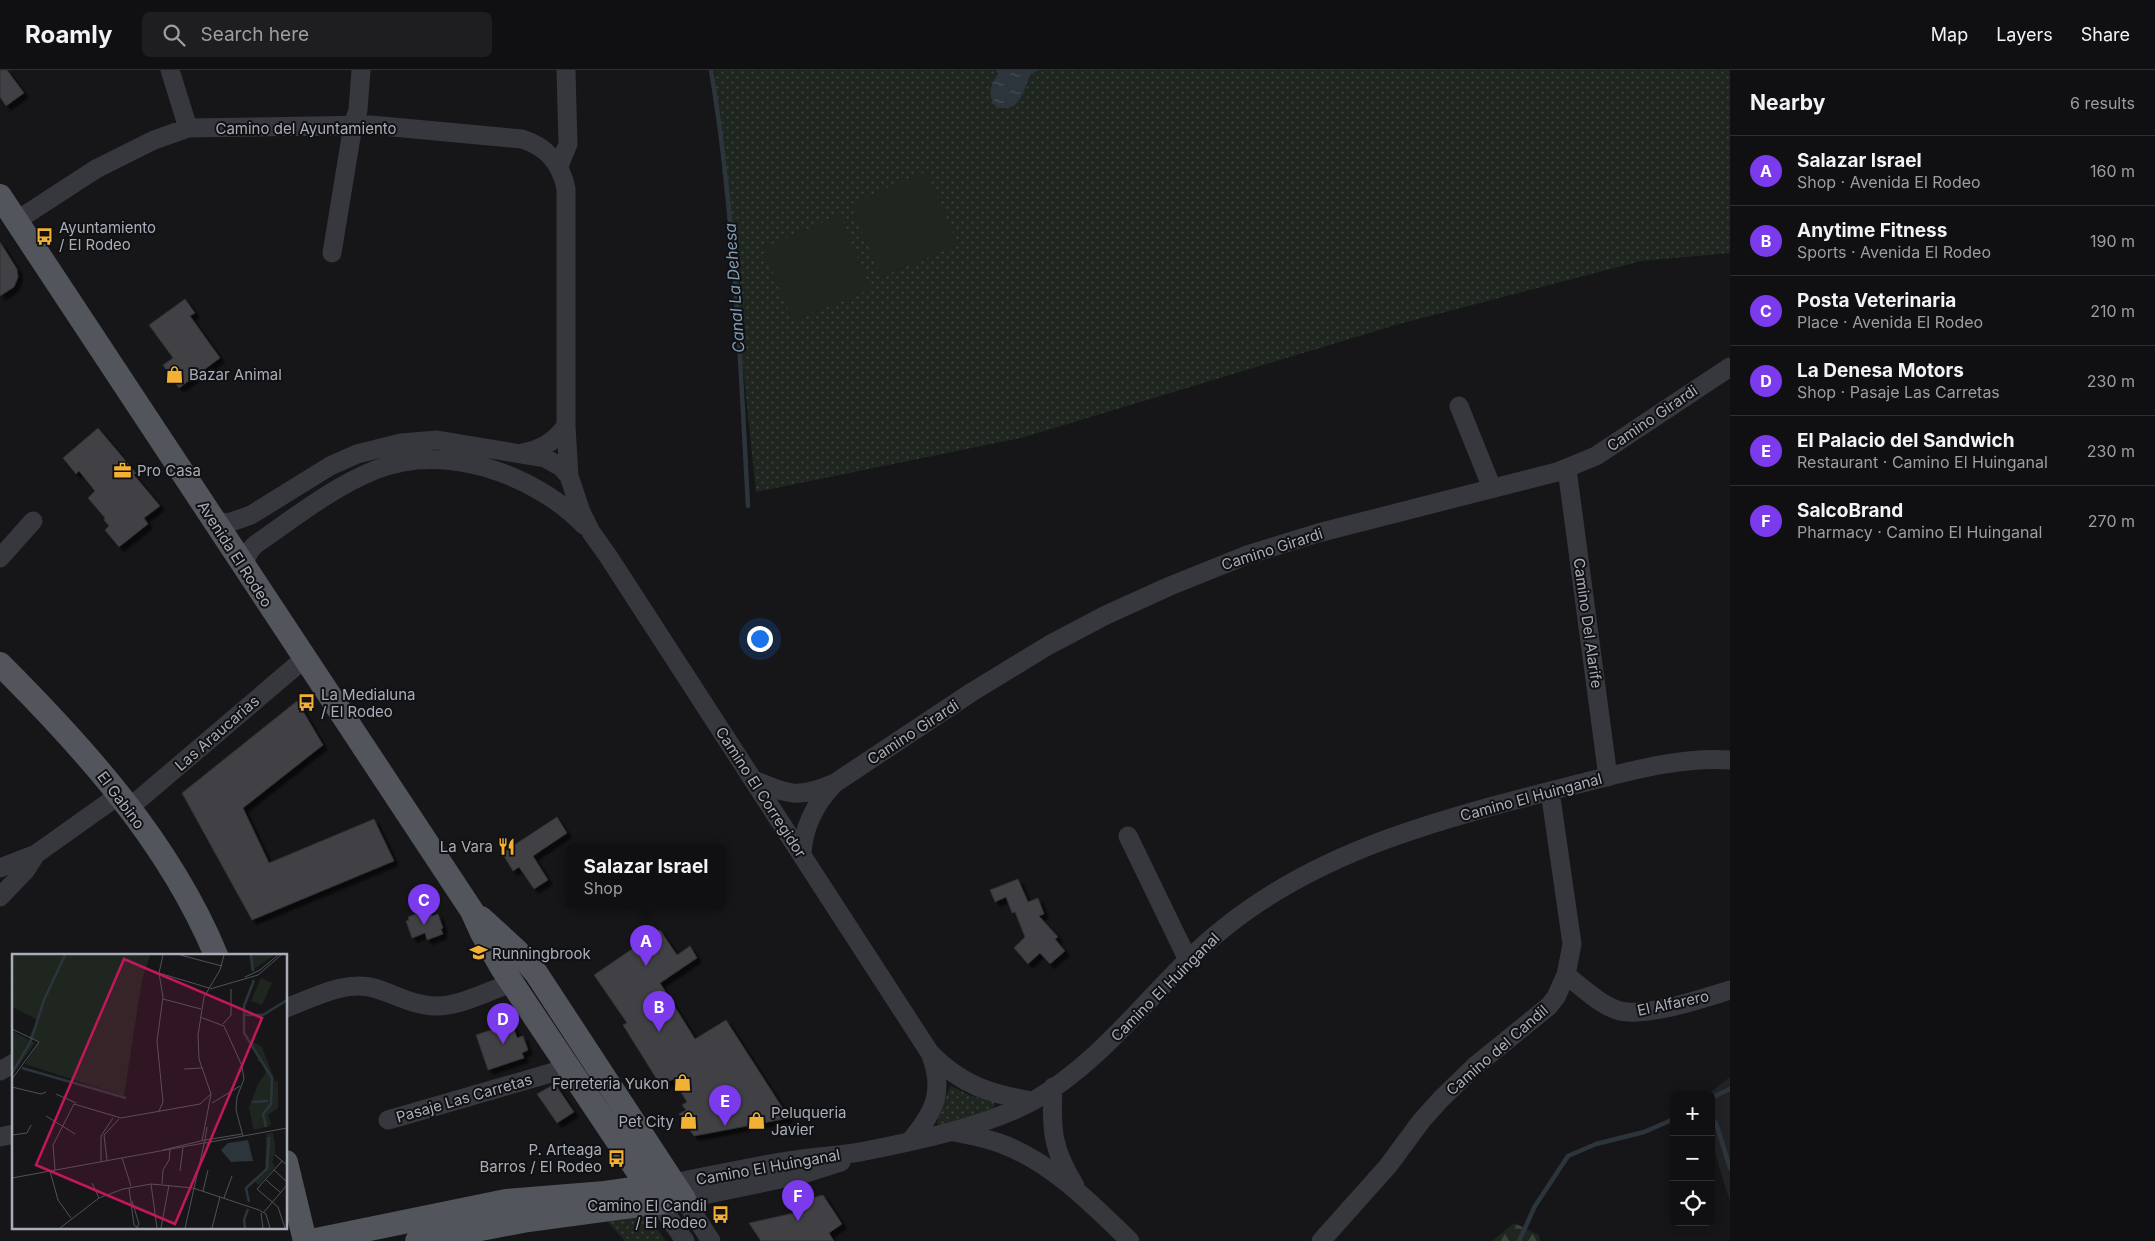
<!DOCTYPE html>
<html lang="en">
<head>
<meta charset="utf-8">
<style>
	:root { --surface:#101012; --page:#1e1e20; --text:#f1f3f6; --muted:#9c9d9f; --line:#303032; --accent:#7c3aed }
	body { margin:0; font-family:Inter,sans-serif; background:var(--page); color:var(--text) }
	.controls { position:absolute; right:15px; bottom:15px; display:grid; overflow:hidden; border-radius:8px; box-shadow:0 2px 8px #0003 }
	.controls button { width:45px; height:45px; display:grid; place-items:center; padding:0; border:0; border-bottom:1px solid var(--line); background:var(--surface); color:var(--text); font:25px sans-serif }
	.you { position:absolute; left:759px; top:568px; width:18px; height:18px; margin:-12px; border:4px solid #fff; border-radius:50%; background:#1a73e8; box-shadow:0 0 0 8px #1a73e833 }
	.badge { display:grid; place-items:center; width:32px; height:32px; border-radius:50%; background:var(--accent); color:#fff; font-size:16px; font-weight:700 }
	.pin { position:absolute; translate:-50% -41px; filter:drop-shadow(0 1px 2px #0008) }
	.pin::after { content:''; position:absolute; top:26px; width:18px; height:15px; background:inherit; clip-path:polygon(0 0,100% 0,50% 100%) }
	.popup { position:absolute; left:566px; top:774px; width:160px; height:65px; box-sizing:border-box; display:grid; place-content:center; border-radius:8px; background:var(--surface); filter:drop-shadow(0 1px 4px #0005); font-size:16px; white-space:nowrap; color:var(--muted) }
	.popup b { font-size:19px; color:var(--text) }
	.popup::after { content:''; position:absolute; left:50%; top:100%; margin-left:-10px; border:10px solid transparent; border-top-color:var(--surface) }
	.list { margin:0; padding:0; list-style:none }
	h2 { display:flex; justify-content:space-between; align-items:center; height:65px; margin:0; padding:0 20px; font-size:21px }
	h2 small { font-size:16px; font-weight:400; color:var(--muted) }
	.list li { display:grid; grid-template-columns:32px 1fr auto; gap:15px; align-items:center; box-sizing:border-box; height:70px; padding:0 20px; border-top:1px solid var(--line) }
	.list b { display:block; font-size:19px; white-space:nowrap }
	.list p { margin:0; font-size:16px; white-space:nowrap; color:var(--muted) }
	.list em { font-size:16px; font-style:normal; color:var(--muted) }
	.icon { flex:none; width:28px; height:28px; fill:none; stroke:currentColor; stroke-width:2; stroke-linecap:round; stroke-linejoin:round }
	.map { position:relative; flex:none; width:1730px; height:1171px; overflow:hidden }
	header { display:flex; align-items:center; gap:30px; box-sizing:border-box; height:70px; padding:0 25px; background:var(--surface); border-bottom:1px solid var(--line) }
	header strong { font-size:24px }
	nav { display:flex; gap:28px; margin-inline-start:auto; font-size:18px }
	.search { width:350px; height:45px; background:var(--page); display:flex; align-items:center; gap:12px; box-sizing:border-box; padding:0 18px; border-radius:8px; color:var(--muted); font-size:19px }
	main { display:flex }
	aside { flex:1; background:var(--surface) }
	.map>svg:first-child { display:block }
</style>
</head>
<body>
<header>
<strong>Roamly</strong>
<div class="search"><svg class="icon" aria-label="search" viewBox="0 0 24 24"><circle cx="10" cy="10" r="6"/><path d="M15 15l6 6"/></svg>Search here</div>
<nav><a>Map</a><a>Layers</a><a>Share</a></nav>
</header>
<main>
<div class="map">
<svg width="1730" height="1171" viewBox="0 0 1730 1171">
	<defs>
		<pattern id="grass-dots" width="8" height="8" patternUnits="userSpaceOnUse" patternTransform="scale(1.25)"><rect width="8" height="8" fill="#1e261f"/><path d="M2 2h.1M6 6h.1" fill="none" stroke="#3c433d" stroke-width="1.8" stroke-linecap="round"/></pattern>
		<pattern id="forest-firs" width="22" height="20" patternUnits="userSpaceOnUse" patternTransform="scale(1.25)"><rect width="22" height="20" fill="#1e261f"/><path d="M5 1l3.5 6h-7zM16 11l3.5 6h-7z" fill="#3c433d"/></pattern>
		<pattern id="water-ripples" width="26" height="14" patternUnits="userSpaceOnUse" patternTransform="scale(1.25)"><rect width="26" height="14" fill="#2c353c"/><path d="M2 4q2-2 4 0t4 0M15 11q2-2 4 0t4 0" fill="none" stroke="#485056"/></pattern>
		<filter id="shadow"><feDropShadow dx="4.5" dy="4.5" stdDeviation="1" flood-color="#0009"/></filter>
	</defs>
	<rect width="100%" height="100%" fill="#161618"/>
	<path fill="#222225" d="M 1730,1007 L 1730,1132 L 1711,1070 L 1711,1025 L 1707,1025 Z"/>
	<path fill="url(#grass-dots)" d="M 714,0 L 1730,0 L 1730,183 L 1641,191 L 1399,254 L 1021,368 L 756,422 L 723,107 Z
		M 951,1016 L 969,1025 L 994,1032 L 995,1035 L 994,1038 L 968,1048 L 939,1055 L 937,1054 C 937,1049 948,1018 951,1016 Z
		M 647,1145 L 666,1171 L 625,1171 L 607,1151 Z"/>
	<path fill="url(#forest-firs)" d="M 1514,1153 L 1539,1165 L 1540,1171 L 1492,1171 Z"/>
	<path fill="#1e261f" d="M 927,101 L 958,175 L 881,207 L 850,134 Z
		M 840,145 L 871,219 L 793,251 L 762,178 Z"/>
	<path fill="url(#water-ripples)" d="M 996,0 L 1039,0 L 1031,4 C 1022,21 1022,43 996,37 C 987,25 990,16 998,4 Z"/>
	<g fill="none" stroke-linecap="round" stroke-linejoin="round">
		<path stroke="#2c353c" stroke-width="4.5" d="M 711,0 C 735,144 740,291 748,436
			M 1711,1028 L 1730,1019
			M 1711,1049 L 1716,1053 L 1730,1098
			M 1519,1171 L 1535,1136 L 1568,1086 L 1596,1074 L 1644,1062 L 1674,1049"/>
	</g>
	<path fill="#404145" stroke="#303034" filter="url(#shadow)" d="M 0,0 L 7,0 L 24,23 L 6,36 L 0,27 Z
		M 0,172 L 17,199 L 18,207 L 14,217 L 0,226 Z
		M 185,229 L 195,243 L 190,246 L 220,288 L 179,318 L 163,295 L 173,288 L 149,255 Z
		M 98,358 L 136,403 L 134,405 L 160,436 L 144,448 L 148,454 L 119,477 L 105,460 L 109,456 L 104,450 L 105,448 L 88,428 L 95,421 L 79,401 L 76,404 L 63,388 Z
		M 297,631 L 323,675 L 243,738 L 269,793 L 374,749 L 394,791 L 252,850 L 182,723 Z
		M 557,747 L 567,763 L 533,786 L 548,810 L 534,819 L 519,797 L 513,801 L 502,783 Z
		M 1018,809 L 1028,832 L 1038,828 L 1044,844 L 1039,846 L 1058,867 L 1055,869 L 1065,881 L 1050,894 L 1040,883 L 1028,894 L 1014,878 L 1025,867 L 1015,842 L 1012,843 L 1006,827 L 995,832 L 990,820 Z
		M 430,839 L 432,846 L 438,844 L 443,858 L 441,859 L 443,864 L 427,870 L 425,863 L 412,868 L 406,851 L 409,850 L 408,847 Z
		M 660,860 L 677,885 L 690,876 L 697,888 L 660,913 L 695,969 L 726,950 L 789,1048 L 694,1066 L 679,1044 L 686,1040 L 682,1035 L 687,1032 L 673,1009 L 661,1016 L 623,955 L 627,953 L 594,905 Z
		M 512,953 L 517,968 L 523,966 L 528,980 L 522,983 L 524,988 L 488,1000 L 476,965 Z
		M 555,1014 L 574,1042 L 557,1053 L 537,1024 Z
		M 823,1125 L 842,1154 L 829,1163 L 834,1171 L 761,1171 L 749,1153 L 803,1141 L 798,1132 Z"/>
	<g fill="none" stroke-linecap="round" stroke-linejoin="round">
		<path stroke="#37383d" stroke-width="19" d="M 170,0 L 188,58
			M 559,96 L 568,74 L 566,0
			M 16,151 L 96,99 L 154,70 L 188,58 L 371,55 L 522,69 C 547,77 561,93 566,119 L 566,356 L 569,406
			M 332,183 L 353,55 L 358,40 L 361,0
			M 1459,336 L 1492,418
			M 522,383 C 542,379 554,372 566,356
			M 1567,399 L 1608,707
			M 215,453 L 231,452 L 251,445 L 330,396 L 357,384 L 401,373 L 437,370 L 545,388 L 561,397 L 569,406 L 581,442 L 591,462 L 608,486 L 930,983 C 945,1020 935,1042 910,1071
			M 0,488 L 33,451
			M 242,495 L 251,479 L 256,474 C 294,448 331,418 375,400 C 445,372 534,404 584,455
			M 754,710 C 789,725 799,729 835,713 L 972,622 L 1049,575 L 1106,545 L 1170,516 L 1247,485 L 1318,463 L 1557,402 L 1596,386 L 1730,297
			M 129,738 L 304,589
			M 1128,766 L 1188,890
			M 802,785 C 803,757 815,734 834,714
			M 0,798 L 36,784 L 119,725
			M 0,827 L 25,801 L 36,784
			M 1566,905 C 1582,917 1599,934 1617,940 C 1643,949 1704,928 1730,920
			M 286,938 C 313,928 345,910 374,918 C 395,924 413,936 436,936 C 461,936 488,921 512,913
			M 931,984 C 962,1015 990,1024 1032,1031
			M 0,1001 L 14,993
			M 1053,1017 C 1051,1061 1052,1078 1075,1116
			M 388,1050 L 568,998
			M 954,1062 C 970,1065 986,1068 1002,1074 C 1052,1093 1092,1134 1130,1171
			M 0,1067 L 14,1064
			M 674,1113 C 714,1105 754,1096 795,1090 C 818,1086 842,1086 865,1081 C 916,1071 987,1056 1033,1031 C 1110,987 1156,912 1224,858 C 1324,777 1452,746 1574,715 C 1623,703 1680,686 1730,690
			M 659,1133 L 685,1171
			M 711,1171 L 684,1129 L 800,1105 L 841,1092
			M 1321,1171 L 1388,1096 L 1422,1050 L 1441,1029 L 1475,996 L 1549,936 L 1556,927 L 1566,905 L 1572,874 L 1550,721"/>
		<path stroke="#53555c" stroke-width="24" d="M 0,126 L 472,841 L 482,863 L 502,898 L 659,1133
			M 0,594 C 85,679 169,772 216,885
			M 286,1092 L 305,1171
			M 311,1171 L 506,1131 L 605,1123 L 661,1115
			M 417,1171 L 528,1150 L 684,1129 L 536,903 L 517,881 L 481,848"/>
	</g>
	<defs>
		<symbol id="bus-bare" viewBox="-9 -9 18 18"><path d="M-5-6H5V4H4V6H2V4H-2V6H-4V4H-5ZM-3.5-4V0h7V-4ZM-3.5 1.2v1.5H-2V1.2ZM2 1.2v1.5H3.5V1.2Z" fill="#f2b134" stroke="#111113" stroke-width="2.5" paint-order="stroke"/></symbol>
		<symbol id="shop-bare" viewBox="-9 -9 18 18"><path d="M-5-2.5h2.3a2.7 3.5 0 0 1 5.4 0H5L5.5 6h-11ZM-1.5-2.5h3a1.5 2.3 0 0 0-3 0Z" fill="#f2b134" stroke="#111113" stroke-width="2.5" paint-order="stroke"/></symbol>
		<symbol id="office-bare" viewBox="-9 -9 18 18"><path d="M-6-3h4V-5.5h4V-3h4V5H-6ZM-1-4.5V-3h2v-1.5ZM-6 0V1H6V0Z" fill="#f2b134" stroke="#111113" stroke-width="2.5" paint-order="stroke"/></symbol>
		<symbol id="restaurant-bare" viewBox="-9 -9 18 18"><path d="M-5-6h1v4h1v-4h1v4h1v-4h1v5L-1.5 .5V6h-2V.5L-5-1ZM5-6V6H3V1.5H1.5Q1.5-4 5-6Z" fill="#f2b134" stroke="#111113" stroke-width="2.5" paint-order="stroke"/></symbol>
		<symbol id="school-bare" viewBox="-9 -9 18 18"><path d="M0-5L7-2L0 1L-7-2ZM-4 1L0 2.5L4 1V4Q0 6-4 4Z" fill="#f2b134" stroke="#111113" stroke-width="2.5" paint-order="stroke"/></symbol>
	</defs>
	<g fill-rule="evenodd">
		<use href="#bus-bare" x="32" y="154" width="25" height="25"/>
		<use href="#shop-bare" x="162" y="292" width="25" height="25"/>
		<use href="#office-bare" x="110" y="388" width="25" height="25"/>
		<use href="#bus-bare" x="294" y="620" width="25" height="25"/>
		<use href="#restaurant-bare" x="494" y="764" width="25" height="25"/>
		<use href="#school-bare" x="466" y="870" width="25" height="25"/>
		<use href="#shop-bare" x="670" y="1000" width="25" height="25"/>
		<use href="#shop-bare" x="676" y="1038" width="25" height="25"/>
		<use href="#shop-bare" x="744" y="1038" width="25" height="25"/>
		<use href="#bus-bare" x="604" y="1076" width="25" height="25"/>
		<use href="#bus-bare" x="708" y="1132" width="25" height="25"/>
	</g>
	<g text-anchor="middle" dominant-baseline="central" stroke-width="4" stroke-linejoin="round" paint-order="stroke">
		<g font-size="15" fill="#a8adb8" stroke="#111113">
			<text x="306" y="58">Camino del Ayuntamiento</text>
			<text transform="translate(1652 348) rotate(-34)">Camino Girardi</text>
			<text transform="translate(1272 479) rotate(-18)">Camino Girardi</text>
			<text transform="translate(235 484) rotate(57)">Avenida El Rodeo</text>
			<text transform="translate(1588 553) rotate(82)">Camino Del Alarife</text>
			<text transform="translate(913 662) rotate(-33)">Camino Girardi</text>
			<text transform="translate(217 663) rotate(-41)">Las Araucarias</text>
			<text transform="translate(761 722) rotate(57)">Camino El Corregidor</text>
			<text transform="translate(1531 727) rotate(-15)">Camino El Huinganal</text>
			<text transform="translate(121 730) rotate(53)">El Gabino</text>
			<text transform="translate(1165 917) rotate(-45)">Camino El Huinganal</text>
			<text transform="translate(1673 933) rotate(-12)">El Alfarero</text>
			<text transform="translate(1497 980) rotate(-41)">Camino del Candil</text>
			<text transform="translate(464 1028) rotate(-16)">Pasaje Las Carretas</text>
			<text transform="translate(768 1097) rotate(-10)">Camino El Huinganal</text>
		</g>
		<g font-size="15" fill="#a8adb8" stroke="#111113" text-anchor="start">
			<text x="59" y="157">Ayuntamiento<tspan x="59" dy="17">/ El Rodeo</tspan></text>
			<text x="189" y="304">Bazar Animal</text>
			<text x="137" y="400">Pro Casa</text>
			<text x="321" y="624">La Medialuna<tspan x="321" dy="17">/ El Rodeo</tspan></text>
			<text x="493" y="776" text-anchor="end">La Vara</text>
			<text x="492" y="883">Runningbrook</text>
			<text x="669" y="1013" text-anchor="end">Ferreteria Yukon</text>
			<text x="771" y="1042">Peluqueria<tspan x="771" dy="17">Javier</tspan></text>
			<text x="674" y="1051" text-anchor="end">Pet City</text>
			<text x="602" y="1079" text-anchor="end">P. Arteaga<tspan x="602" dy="17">Barros / El Rodeo</tspan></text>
			<text x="707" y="1135" text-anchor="end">Camino El Candil<tspan x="707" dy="17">/ El Rodeo</tspan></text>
		</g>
		<g font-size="16" font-style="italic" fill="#7f9bb3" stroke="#111113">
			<text transform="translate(734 218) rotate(-94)">Canal La Dehesa</text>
		</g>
	</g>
	<g transform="translate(12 884)">
		<rect width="275" height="275" fill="#161618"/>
		<path d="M 0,1 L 138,1 L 130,26 L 112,142 L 13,110 L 27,88 L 17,83 L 26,66 L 0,53 Z" fill="#1e261f"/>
		<path d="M 237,1 L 262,1 L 239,17 ZM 0,14 L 13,29 L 10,32 L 27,45 L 26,53 L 0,33 ZM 240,87 L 250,93 L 263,127 L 255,164 L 258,172 L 242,176 L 237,153 L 244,149 L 246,130 L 254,118 L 250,108 L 245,107 L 247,102 L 237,89 ZM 261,179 L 263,195 L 260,211 L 255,218 L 248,222 L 253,214 L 254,180 Z" fill="#1e261f"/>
		<path d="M 0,77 L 23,89 L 0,121 ZM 266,127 L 266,154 L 256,161 L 259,170 L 241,174 L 237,153 L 246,130 ZM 258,179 L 261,179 L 263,189 L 263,200 L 259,205 L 263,213 L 247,231 L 242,227 L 254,219 L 257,210 Z" fill="#1e261f"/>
		<path d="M 249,24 L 260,29 L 250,51 L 239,47 Z" fill="#1e261f"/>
		<path d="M 236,186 L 241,207 L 219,208 L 209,196 L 216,189 Z" fill="#2c353c"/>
		<path fill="none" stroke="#2c353c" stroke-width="2.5" d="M 239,1 L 241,17M 242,26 L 232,52 L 232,79 L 260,124 L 259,150 L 251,160 L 254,173M 233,61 L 251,61 L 275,46M 10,114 L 114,144M 0,119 L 18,89 L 32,46 L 53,1M 240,148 L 256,147M 237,248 L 234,234 L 255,215 L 257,183M 233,274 L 232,266 L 236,255"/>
		<path fill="none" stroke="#505258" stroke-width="1" d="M 168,1 L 210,12M 147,19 L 197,34M 233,23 L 248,16 L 266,1M 198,35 L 246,21 L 269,1M 151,45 L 189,55M 188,63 L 212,72 L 230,112 L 232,125 L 225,143 L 224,156 L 231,182M 211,70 L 219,61 L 219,35M 0,75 L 27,88 L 0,125M 172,115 L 190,114M 0,133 L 29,140 L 34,138M 44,140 L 64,149M 200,149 L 228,132M 147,157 L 151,148 L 145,87 L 151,43 L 147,19 L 151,1M 34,162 L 63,180M 195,173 L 193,186 L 230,180M 0,181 L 15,179 L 19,171M 190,187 L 199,140 L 187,105 L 186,81 L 192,43 L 208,16 L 212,1M 193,189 L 275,174M 151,196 L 193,186 L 173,274M 263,201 L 275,211M 110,204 L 119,232M 95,206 L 92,181 L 107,165M 270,207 L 245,235 L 266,253 L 273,274M 89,208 L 89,182 L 101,164M 43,216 L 41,191 L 62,150 L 109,164 L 188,150 L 199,140M 262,216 L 275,228M 38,217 L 46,246 L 59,264M 168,217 L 171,193M 0,224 L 192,189M 254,226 L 269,239M 80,229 L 87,244M 139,230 L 145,274M 150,230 L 151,216 L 157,206 L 158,196M 117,234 L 122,271 L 126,274M 191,237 L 196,216M 212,244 L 220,222M 120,247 L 127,270 L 125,273M 252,258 L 275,231M 249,259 L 251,274M 48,274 L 87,244 L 111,235 L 139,230 L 181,234 L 247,256 L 254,260 L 258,274M 149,274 L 157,231M 200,274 L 208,243"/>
		<path fill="#c2185b" fill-opacity="0.15" stroke="#c2185b" stroke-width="2.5" d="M 112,5 L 250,64 L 163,270 L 24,211 Z"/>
		<rect width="275" height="275" fill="none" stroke="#a8adb8" stroke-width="2.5"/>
	</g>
</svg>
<div class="controls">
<button>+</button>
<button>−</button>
<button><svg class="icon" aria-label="locate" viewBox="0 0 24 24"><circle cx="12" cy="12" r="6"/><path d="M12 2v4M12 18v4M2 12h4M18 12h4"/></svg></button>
</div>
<div class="you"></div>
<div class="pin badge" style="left:646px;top:896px">A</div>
<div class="popup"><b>Salazar Israel</b>Shop</div>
<div class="pin badge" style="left:659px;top:962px">B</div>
<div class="pin badge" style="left:424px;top:855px">C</div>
<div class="pin badge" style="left:503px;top:974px">D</div>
<div class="pin badge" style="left:725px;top:1056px">E</div>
<div class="pin badge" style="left:798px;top:1151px">F</div>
</div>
<aside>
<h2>Nearby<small>6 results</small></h2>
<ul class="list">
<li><span class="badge">A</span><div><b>Salazar Israel</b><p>Shop · Avenida El Rodeo</p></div><em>160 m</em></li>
<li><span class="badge">B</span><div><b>Anytime Fitness</b><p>Sports · Avenida El Rodeo</p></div><em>190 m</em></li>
<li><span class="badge">C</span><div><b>Posta Veterinaria</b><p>Place · Avenida El Rodeo</p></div><em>210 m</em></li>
<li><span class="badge">D</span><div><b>La Denesa Motors</b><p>Shop · Pasaje Las Carretas</p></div><em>230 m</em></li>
<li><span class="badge">E</span><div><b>El Palacio del Sandwich</b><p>Restaurant · Camino El Huinganal</p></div><em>230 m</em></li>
<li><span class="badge">F</span><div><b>SalcoBrand</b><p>Pharmacy · Camino El Huinganal</p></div><em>270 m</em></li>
</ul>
</aside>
</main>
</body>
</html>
